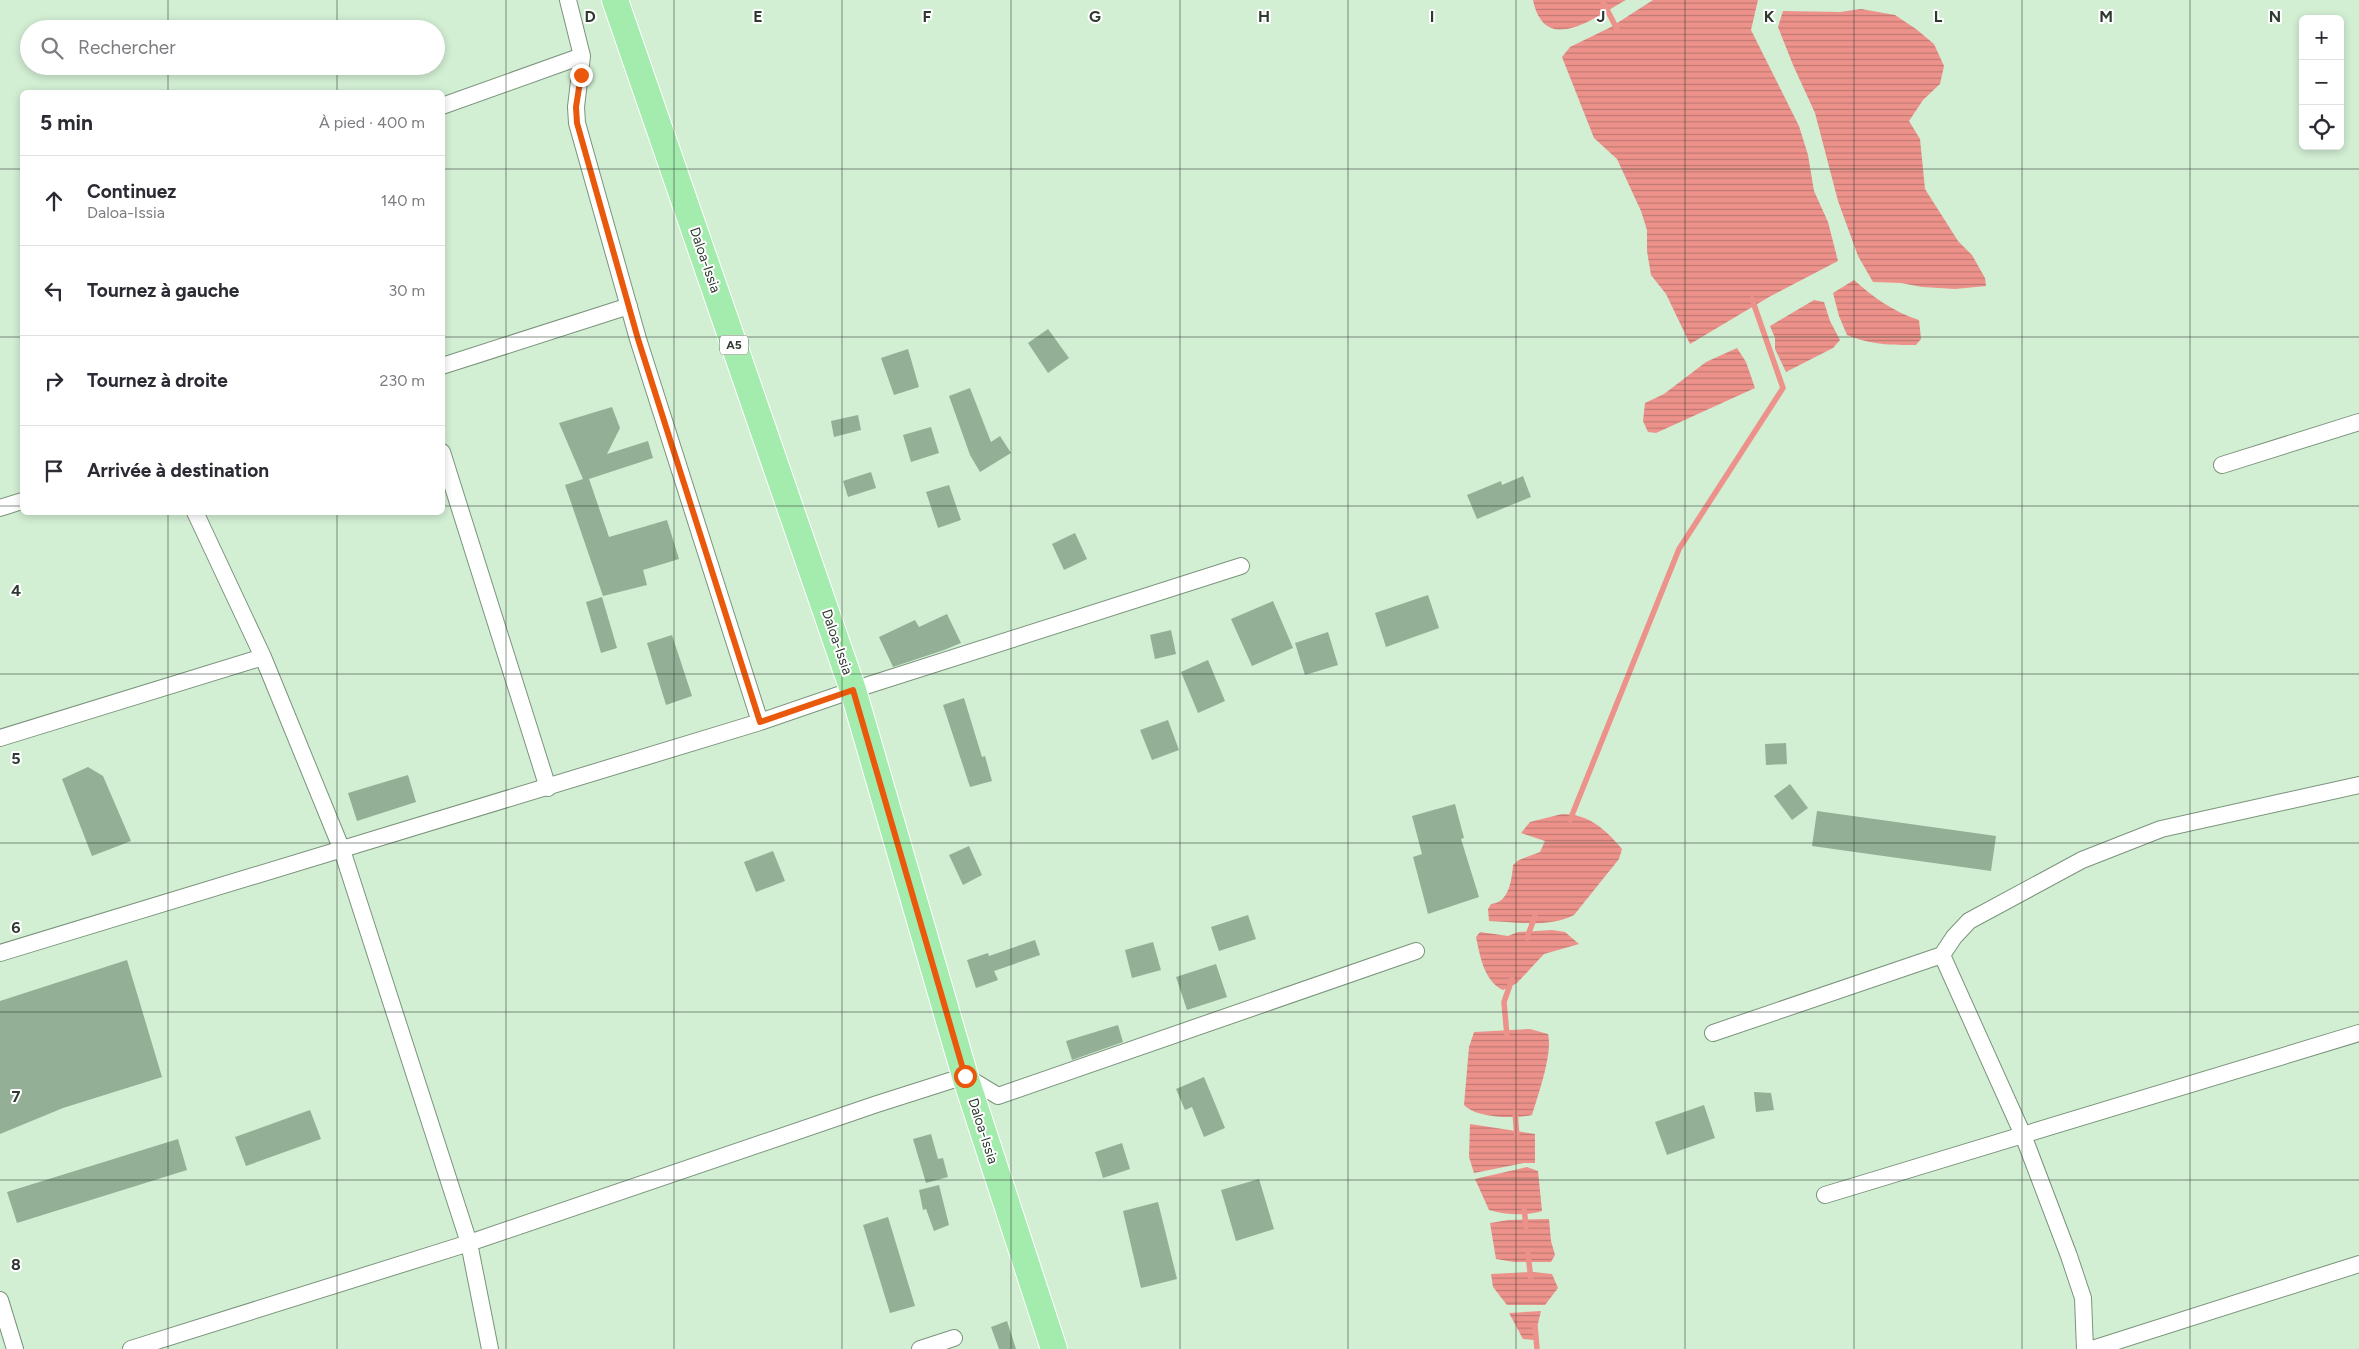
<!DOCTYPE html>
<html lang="fr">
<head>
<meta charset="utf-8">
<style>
	:root { --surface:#fff; --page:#f7f7f7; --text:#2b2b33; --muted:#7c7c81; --line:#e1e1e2 }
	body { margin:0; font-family:Figtree,sans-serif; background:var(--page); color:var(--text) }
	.controls { position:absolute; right:15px; top:15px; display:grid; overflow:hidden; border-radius:8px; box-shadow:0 2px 8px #0003 }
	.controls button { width:45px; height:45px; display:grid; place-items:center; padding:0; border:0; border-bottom:1px solid var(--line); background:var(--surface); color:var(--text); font:25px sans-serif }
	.stop { position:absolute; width:15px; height:15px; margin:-11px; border:4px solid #ea580c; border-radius:50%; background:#fff }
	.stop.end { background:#ea580c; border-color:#fff; box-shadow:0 1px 5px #0008 }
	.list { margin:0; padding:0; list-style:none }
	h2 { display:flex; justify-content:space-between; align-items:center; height:65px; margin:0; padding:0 20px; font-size:21px }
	h2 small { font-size:16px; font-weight:400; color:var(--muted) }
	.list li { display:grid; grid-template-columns:32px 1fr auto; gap:15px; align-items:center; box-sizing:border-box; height:90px; padding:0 20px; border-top:1px solid var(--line) }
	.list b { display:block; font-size:19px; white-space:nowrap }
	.list p { margin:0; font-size:16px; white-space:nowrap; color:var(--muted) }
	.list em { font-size:16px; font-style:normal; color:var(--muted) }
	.icon { flex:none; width:28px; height:28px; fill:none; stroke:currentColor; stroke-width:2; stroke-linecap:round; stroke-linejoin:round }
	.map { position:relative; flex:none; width:2359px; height:1349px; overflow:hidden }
	.search { position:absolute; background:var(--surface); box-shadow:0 2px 8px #0003; left:20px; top:20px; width:425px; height:55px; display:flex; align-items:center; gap:12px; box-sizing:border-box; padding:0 18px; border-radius:28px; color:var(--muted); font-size:19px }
	.panel { position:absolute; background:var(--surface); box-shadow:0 2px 8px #0003; left:20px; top:90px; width:425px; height:425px; border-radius:8px }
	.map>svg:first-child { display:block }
</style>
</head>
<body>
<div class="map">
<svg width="2359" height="1349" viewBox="0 0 2359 1349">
	<defs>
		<pattern id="water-rules" width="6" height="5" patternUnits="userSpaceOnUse" patternTransform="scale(1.25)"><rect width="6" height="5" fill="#ed928b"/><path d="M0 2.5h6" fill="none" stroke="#c07872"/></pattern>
	</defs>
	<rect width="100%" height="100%" fill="#d2eed3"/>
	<path fill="url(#water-rules)" d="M 1533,0 L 1626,0 C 1595,17 1545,57 1533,0 Z
		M 1653,0 L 1758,0 L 1751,30 L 1799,126 L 1808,155 L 1814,191 L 1828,222 L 1838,261 L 1769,297 L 1690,344 L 1666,294 L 1651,275 L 1647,251 L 1647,230 L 1641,211 L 1617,159 L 1594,138 L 1562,57 L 1570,47 L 1611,27 Z
		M 1861,9 L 1895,15 L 1916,29 L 1934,44 L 1944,66 L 1940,84 L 1923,100 L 1909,121 L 1920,139 L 1925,189 L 1958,241 L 1972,255 L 1985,278 L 1986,286 L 1955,289 L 1922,287 L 1901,283 L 1873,282 L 1858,256 L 1838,201 L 1815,113 L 1793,65 L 1778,27 L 1783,11 L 1840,12 Z
		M 1854,280 C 1874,298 1894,312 1919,320 L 1921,339 L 1916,345 C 1890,345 1872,345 1847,335 L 1839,316 L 1833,293 Z
		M 1814,300 L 1824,302 L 1830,321 L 1840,340 L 1833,348 L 1786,372 L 1775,349 L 1775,338 L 1770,326 Z
		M 1737,348 L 1746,362 L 1755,388 L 1656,433 L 1648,432 L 1643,421 L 1645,403 L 1664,394 L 1706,362 Z
		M 1562,814 C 1589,814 1605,829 1622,849 L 1619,859 L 1574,915 C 1549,928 1516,922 1489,921 L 1488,909 L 1491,904 C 1509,903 1512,879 1513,865 L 1519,860 L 1540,852 L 1545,841 L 1521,833 L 1530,822 Z
		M 1552,930 L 1565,932 L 1579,944 L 1544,954 L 1517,983 L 1503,990 C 1484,981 1480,956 1476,937 L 1480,932 L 1508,936 L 1518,932 Z
		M 1530,1029 L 1548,1034 C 1553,1053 1538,1095 1532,1115 C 1514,1119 1476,1118 1464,1105 L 1469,1047 L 1474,1032 Z
		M 1470,1124 L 1535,1134 L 1535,1163 L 1524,1163 L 1474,1173 L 1469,1157 Z
		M 1527,1167 L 1538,1171 L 1542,1211 C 1526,1216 1505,1215 1489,1210 L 1475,1179 Z
		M 1549,1219 L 1551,1241 L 1555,1255 L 1551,1262 L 1514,1262 L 1496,1259 L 1490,1223 L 1508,1220 Z
		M 1533,1272 L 1552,1274 L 1558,1288 L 1545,1305 L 1507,1305 L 1493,1287 L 1491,1274 Z
		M 1541,1311 L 1534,1340 L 1523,1339 L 1509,1313 Z"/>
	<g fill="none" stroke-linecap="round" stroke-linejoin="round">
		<path stroke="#ed928b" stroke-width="5.5" d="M 1602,0 L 1617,29
			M 1570,820 L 1679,549 L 1783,388 L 1752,299
			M 1527,938 L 1535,916
			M 1507,1036 L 1504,1002 L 1512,979
			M 1515,1112 L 1517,1138
			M 1524,1207 L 1526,1227
			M 1528,1254 L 1531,1280
			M 1535,1326 L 1537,1349"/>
	</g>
	<path fill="#93af95" d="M 1048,329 L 1069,358 L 1048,373 L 1028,343 Z
		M 908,349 L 919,387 L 894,395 L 881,358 Z
		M 970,388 L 991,442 L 1000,436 L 1011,453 L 980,472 L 970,455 L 949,396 Z
		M 612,407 L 620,428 L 607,454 L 648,441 L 653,458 L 589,479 L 609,537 L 667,520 L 679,559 L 643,570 L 647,585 L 603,596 L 565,485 L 583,479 L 559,423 Z
		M 858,415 L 861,430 L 834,437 L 831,421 Z
		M 931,427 L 939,453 L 911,462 L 903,435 Z
		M 871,472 L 876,488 L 848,497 L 843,481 Z
		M 1523,476 L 1531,497 L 1477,519 L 1467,495 L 1501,481 L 1502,485 Z
		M 949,485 L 961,520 L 938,528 L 926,492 Z
		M 1075,533 L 1087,559 L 1064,570 L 1052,544 Z
		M 1428,595 L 1439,628 L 1386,647 L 1375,613 Z
		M 602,597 L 617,648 L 601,653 L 586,602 Z
		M 1273,601 L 1293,648 L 1252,666 L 1231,619 Z
		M 947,614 L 961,643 L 944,650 L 893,667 L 879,637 L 915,620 L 919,627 Z
		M 1171,630 L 1176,654 L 1155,659 L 1150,635 Z
		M 1328,632 L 1338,665 L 1305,675 L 1295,643 Z
		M 672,635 L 692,696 L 666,705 L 647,643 Z
		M 1208,660 L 1225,701 L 1198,713 L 1181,672 Z
		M 964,698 L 982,757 L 985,756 L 992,781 L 970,787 L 943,705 Z
		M 1168,720 L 1179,750 L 1152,760 L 1140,730 Z
		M 1786,743 L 1787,764 L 1766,765 L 1765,744 Z
		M 88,767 L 103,776 L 131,841 L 92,856 L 62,779 Z
		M 408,775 L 416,802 L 357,821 L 348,793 Z
		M 1790,784 L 1808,808 L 1792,820 L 1774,796 Z
		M 1455,804 L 1464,838 L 1461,839 L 1479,897 L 1428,914 L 1413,857 L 1422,854 L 1412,816 Z
		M 1817,811 L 1996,836 L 1991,871 L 1812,846 Z
		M 969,846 L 982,875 L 963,885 L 949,855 Z
		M 773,851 L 785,881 L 756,892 L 744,862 Z
		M 1248,915 L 1256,939 L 1219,951 L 1211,927 Z
		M 1035,940 L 1040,955 L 994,971 L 998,980 L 976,988 L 967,960 L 988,953 L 989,956 Z
		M 1153,942 L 1161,970 L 1132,978 L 1125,950 Z
		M 127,960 L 162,1077 L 63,1108 L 0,1134 L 0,1001 Z
		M 1216,964 L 1227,997 L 1187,1010 L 1176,977 Z
		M 1118,1025 L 1123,1042 L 1072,1060 L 1066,1041 Z
		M 1204,1077 L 1225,1128 L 1204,1137 L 1192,1107 L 1185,1110 L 1176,1089 Z
		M 1754,1092 L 1771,1093 L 1774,1110 L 1756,1112 Z
		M 1704,1105 L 1715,1138 L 1667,1155 L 1655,1122 Z
		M 310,1110 L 321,1139 L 246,1166 L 235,1137 Z
		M 931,1134 L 938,1159 L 943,1158 L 948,1177 L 926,1183 L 913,1139 Z
		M 178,1139 L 187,1170 L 17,1223 L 7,1192 Z
		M 1122,1143 L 1130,1169 L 1103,1178 L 1095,1152 Z
		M 1259,1179 L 1274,1229 L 1236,1241 L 1221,1190 Z
		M 939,1185 L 949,1225 L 934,1231 L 926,1209 L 923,1210 L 919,1190 Z
		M 1158,1202 L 1177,1279 L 1141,1288 L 1123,1211 Z
		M 888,1217 L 915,1306 L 890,1313 L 863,1225 Z
		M 1007,1321 L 1016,1349 L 999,1349 L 991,1327 Z"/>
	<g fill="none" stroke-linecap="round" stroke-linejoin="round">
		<defs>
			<path id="street" d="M 568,0 L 582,56 L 576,107 L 577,123 L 638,339 L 760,722
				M 442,106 L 582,56
				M 442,366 L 629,306
				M 442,452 L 548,788
				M 2222,465 L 2359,422
				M 0,508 L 22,501
				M 195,512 L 263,657 L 342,850 L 469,1243 L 490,1349
				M 0,738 L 263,657
				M 0,953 L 760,722 L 853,690 L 1241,566
				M 1942,955 L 2023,1135 L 2069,1256 L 2083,1298 L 2085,1349
				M 1713,1033 L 1942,955 L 1954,937 L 1969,921 L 2082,860 L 2161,829 L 2359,785
				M 1825,1195 L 2359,1033
				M 0,1300 L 15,1349
				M 131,1349 L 469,1243 L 877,1104 L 965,1076 L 998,1096 L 1416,951
				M 920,1349 L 954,1338
				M 2092,1349 L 2359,1264"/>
			<path id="primary" d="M 615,0 L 853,690 L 965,1076 L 1054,1349"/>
		</defs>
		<use href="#street" stroke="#7a947b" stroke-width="18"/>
		<use href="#primary" stroke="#fff" stroke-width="28"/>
		<use href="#street" stroke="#fff" stroke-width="16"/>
		<use href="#primary" stroke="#a4ecae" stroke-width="26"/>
	</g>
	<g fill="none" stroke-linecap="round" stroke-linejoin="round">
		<path stroke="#ea580c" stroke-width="6" d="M 581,75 L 576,107 L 577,123 L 638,339 L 760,722 L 853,690 L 965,1076"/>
	</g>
	<path fill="none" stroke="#2e3a2f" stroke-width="1" stroke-opacity="0.55" d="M 168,0 L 168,29M 337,0 L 337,29M 506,0 L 506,1349M 674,0 L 674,1349M 842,0 L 842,1349M 1011,0 L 1011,1349M 1180,0 L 1180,1349M 1348,0 L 1348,1349M 1516,0 L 1516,1349M 1685,0 L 1685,1349M 1854,0 L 1854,1349M 2022,0 L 2022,1349M 2190,0 L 2190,1349M 168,66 L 168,92M 337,66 L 337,92M 0,169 L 22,169M 442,169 L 2359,169M 0,337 L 22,337M 442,337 L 2359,337M 0,506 L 22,506M 442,506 L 2359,506M 168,512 L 168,1349M 337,512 L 337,1349M 0,674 L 2359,674M 0,843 L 2359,843M 0,1012 L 2359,1012M 0,1180 L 2359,1180"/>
	<g text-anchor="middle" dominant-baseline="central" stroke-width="4" stroke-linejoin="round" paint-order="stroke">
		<rect fill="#fff" stroke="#6d756d" stroke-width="1" x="720" y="335.5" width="28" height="19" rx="4"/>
		<g font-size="12" font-weight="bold" fill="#2e3a2f">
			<text x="734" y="345">A5</text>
		</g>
		<g font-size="14" fill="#2e3a2f" stroke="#fff">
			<text transform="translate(705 260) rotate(71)">Daloa-Issia</text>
			<text transform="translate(837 642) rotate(71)">Daloa-Issia</text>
			<text transform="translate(983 1131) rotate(72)">Daloa-Issia</text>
		</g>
	</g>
	<g font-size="16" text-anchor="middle" font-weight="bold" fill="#2e3a2f" stroke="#fff" stroke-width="4" stroke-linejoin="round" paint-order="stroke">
		<text x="590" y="22">D</text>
		<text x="758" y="22">E</text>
		<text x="927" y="22">F</text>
		<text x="1095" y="22">G</text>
		<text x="1264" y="22">H</text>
		<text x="1432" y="22">I</text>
		<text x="1601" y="22">J</text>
		<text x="1769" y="22">K</text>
		<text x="1938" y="22">L</text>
		<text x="2106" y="22">M</text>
		<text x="2275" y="22">N</text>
		<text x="16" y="596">4</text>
		<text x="16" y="764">5</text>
		<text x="16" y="933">6</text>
		<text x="16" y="1102">7</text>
		<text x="16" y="1270">8</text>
	</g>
</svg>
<div class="controls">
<button>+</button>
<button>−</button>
<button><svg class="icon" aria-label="locate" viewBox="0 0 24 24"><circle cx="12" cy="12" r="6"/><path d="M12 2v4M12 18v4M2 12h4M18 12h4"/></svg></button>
</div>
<div class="stop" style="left:965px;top:1076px"></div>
<div class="stop end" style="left:581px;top:75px"></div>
<div class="search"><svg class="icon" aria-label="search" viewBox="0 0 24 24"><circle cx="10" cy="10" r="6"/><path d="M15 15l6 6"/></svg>Rechercher</div>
<section class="panel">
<h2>5 min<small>À pied · 400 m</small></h2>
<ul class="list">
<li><svg class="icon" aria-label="ahead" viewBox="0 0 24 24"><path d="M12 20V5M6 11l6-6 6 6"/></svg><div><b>Continuez</b><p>Daloa-Issia</p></div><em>140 m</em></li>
<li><svg class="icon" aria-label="left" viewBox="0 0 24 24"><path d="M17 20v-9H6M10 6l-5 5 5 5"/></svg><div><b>Tournez à gauche</b></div><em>30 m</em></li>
<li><svg class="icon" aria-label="right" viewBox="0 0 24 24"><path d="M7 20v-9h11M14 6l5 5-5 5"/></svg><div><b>Tournez à droite</b></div><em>230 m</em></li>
<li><svg class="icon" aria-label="arrive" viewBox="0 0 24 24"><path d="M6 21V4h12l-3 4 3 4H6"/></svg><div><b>Arrivée à destination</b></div></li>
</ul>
</section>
</div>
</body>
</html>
